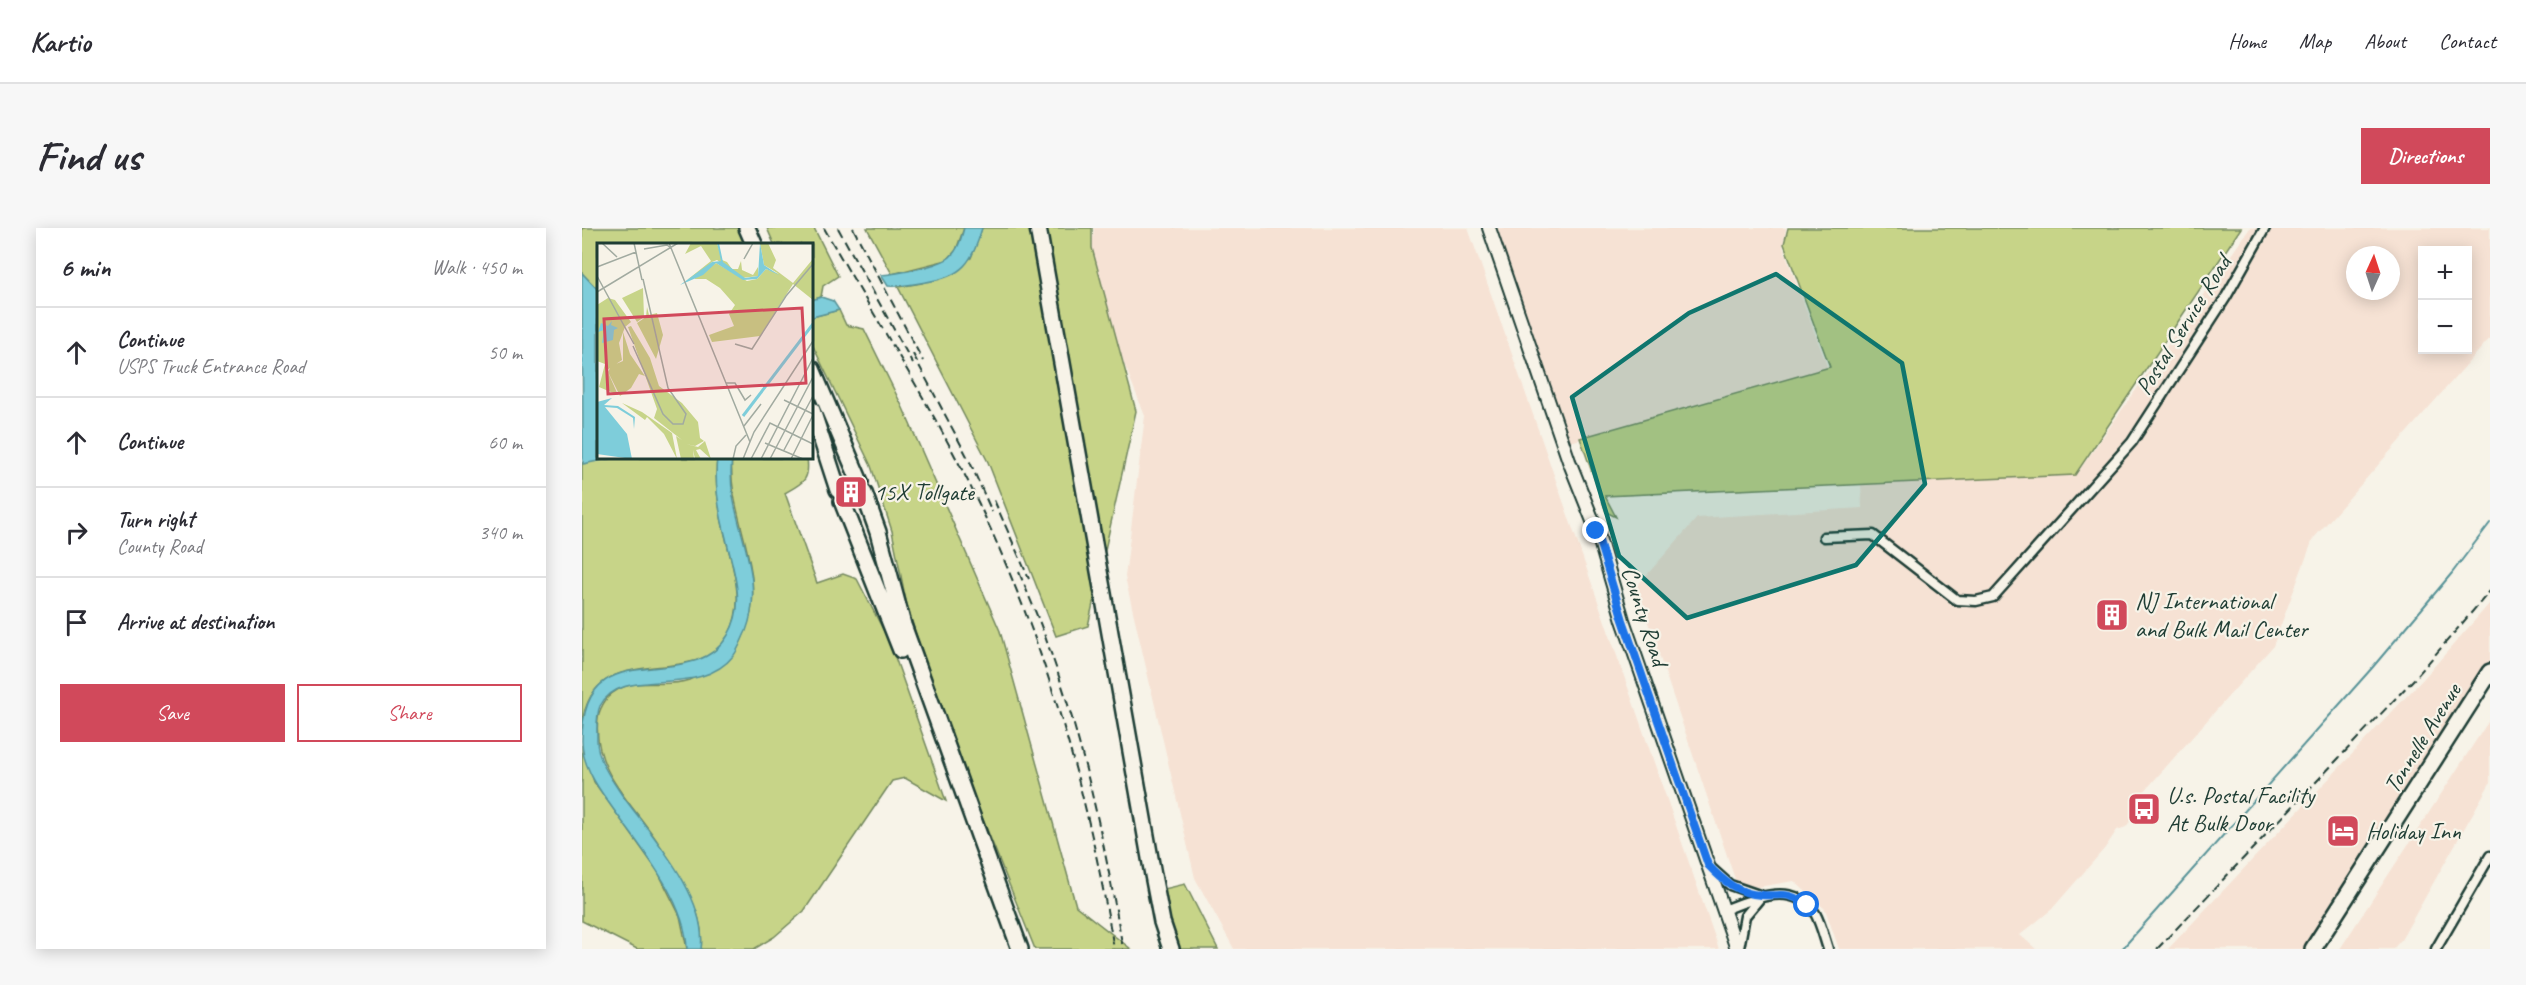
<!DOCTYPE html>
<html lang="en">
<head>
<meta charset="utf-8">
<style>
	:root { --surface:#fff; --page:#f7f7f7; --text:#2b2b33; --muted:#7c7c81; --line:#e1e1e2; --accent:#d1495b }
	body { margin:0; font-family:Caveat,sans-serif; background:var(--page); color:var(--text) }
	.controls { position:absolute; right:18px; top:18px; display:grid; overflow:hidden; border-radius:0px; box-shadow:0 3px 15px #0003 }
	.controls button { width:54px; height:54px; display:grid; place-items:center; padding:0; border:0; border-bottom:2px solid var(--line); background:var(--surface); color:var(--text); font:30px sans-serif }
	.compass { position:absolute; left:1764px; top:18px; width:54px; height:54px; border-radius:50%; background:var(--surface); box-shadow:0 3px 15px #0003; rotate:3deg }
	.stop { position:absolute; width:18px; height:18px; margin:-14px; border:4px solid #1a73e8; border-radius:50%; background:#fff }
	.stop.end { background:#1a73e8; border-color:#fff; box-shadow:0 2px 6px #0008 }
	.list { margin:0; padding:0; list-style:none }
	h2 { display:flex; justify-content:space-between; align-items:center; height:78px; margin:0; padding:0 24px; font-size:26px }
	h2 small { font-size:20px; font-weight:400; color:var(--muted) }
	.list li { display:grid; grid-template-columns:39px 1fr auto; gap:18px; align-items:center; box-sizing:border-box; height:90px; padding:0 24px; border-top:2px solid var(--line) }
	.list b { display:block; font-size:22px; white-space:nowrap }
	.list p { margin:0; font-size:20px; white-space:nowrap; color:var(--muted) }
	.list em { font-size:20px; font-style:normal; color:var(--muted) }
	.actions { display:flex; gap:12px; padding:18px 24px }
	.actions a { flex:1; padding:14px 0; border:2px solid var(--accent); border-radius:0px; text-align:center; font-size:21px; color:var(--accent) }
	.actions .main { background:var(--accent); color:#fff }
	.icon { flex:none; width:33px; height:33px; fill:none; stroke:currentColor; stroke-width:2; stroke-linecap:round; stroke-linejoin:round }
	.map { position:relative; flex:none; width:1908px; height:721px; overflow:hidden; border-radius:0px }
	header { display:flex; align-items:center; gap:36px; box-sizing:border-box; height:84px; padding:0 30px; background:var(--surface); border-bottom:2px solid var(--line) }
	header strong { font-size:28px }
	nav { display:flex; gap:33px; margin-inline-start:auto; font-size:21px }
	.intro { display:flex; align-items:center; justify-content:space-between; box-sizing:border-box; height:144px; padding:0 36px }
	h1 { margin:0; font-size:42px }
	.button { padding:15px 27px; border-radius:0px; background:var(--accent); color:#fff; font-size:21px; font-weight:700 }
	main { display:flex; gap:36px; padding:0 36px }
	aside { flex:1; background:var(--surface); border-radius:0px; box-shadow:0 3px 15px #0003 }
	.map>svg:first-child { display:block }
</style>
</head>
<body>
<header>
<strong>Kartio</strong>
<nav><a>Home</a><a>Map</a><a>About</a><a>Contact</a></nav>
</header>
<div class="intro"><h1>Find us</h1><a class="button">Directions</a></div>
<main>
<aside>
<h2>6 min<small>Walk · 450 m</small></h2>
<ul class="list">
<li><svg class="icon" aria-label="ahead" viewBox="0 0 24 24"><path d="M12 20V5M6 11l6-6 6 6"/></svg><div><b>Continue</b><p>USPS Truck Entrance Road</p></div><em>50 m</em></li>
<li><svg class="icon" aria-label="ahead" viewBox="0 0 24 24"><path d="M12 20V5M6 11l6-6 6 6"/></svg><div><b>Continue</b></div><em>60 m</em></li>
<li><svg class="icon" aria-label="right" viewBox="0 0 24 24"><path d="M7 20v-9h11M14 6l5 5-5 5"/></svg><div><b>Turn right</b><p>County Road</p></div><em>340 m</em></li>
<li><svg class="icon" aria-label="arrive" viewBox="0 0 24 24"><path d="M6 21V4h12l-3 4 3 4H6"/></svg><div><b>Arrive at destination</b></div></li>
</ul>
<div class="actions"><a class="main">Save</a><a>Share</a></div>
</aside>
<div class="map">
<svg width="1908" height="721" viewBox="0 0 1908 721">
	<rect width="100%" height="100%" fill="#f7f3e8"/>
	<filter id="ink" filterUnits="userSpaceOnUse"><feTurbulence type="fractalNoise" baseFrequency=".0167" numOctaves="2"/><feDisplacementMap in="SourceGraphic" scale="12" xChannelSelector="R" yChannelSelector="G"/><feConvolveMatrix kernelMatrix="1 2 1 2 8 2 1 2 1" color-interpolation-filters="sRGB"/></filter>
	<g filter="url(#ink)">
		<path fill="#f6e2d4" fill-rule="evenodd" d="M 512,0 L 886,0 L 1137,721 L 652,721 L 613,650 L 543,349 L 563,188 L 534,115 L 510,20 Z
			M 913,0 L 1204,0 L 1201,19 L 1246,140 L 985,215 Z
			M 1668,0 L 1908,0 L 1908,110 L 1731,311 L 1691,418 L 1552,575 L 1557,581 L 1544,599 L 1535,602 L 1523,620 L 1470,681 L 1438,707 L 1454,721 L 1257,721 L 1243,681 L 1212,653 L 1176,659 L 1154,654 L 1054,359 L 1115,290 L 1280,280 L 1279,256 L 1494,247 ZM 1840,22 L 1886,22 L 1886,122 L 1840,122 ZM 1773,27 L 1809,27 L 1809,63 L 1773,63 Z
			M 1908,375 L 1908,437 L 1725,721 L 1586,721 L 1842,450 Z
			M 1908,491 L 1908,555 L 1819,712 L 1811,721 L 1758,721 Z"/>
		<path fill="#c7d488" stroke="#73885e" stroke-width="1.5" d="M 0,0 L 157,0 L 163,16 L 16,16 L 16,62 L 0,45 Z
			M 185,0 L 232,0 L 256,48 L 241,58 L 239,69 L 230,72 L 230,16 L 192,16 Z
			M 285,0 L 382,0 L 374,22 L 365,32 L 310,46 Z
			M 400,0 L 510,0 L 510,20 L 554,183 L 506,398 L 474,408 L 406,234 L 316,59 L 340,55 L 389,30 Z
			M 1206,0 L 1659,0 L 1493,247 L 1023,268 L 1034,289 L 1024,284 L 998,210 L 1248,139 L 1202,16 Z
			M 257,82 L 264,97 L 282,101 L 321,180 L 418,403 L 494,678 L 549,721 L 453,721 L 396,579 L 334,407 L 324,373 L 310,303 L 289,238 L 230,116 L 230,89 Z
			M 31,230 L 135,230 C 132,257 137,284 144,311 C 151,343 163,371 148,404 C 121,463 26,413 4,479 C 1,486 1,494 0,501 L 0,235 Z
			M 150,230 L 225,230 C 228,252 222,254 203,265 L 235,355 L 261,346 L 275,351 L 308,415 L 364,573 L 323,550 L 310,553 L 222,683 L 192,709 L 172,721 L 119,721 C 122,699 114,679 104,660 C 95,643 84,626 73,610 C 47,572 10,540 16,490 C 17,482 20,477 25,470 C 48,445 79,462 107,452 C 116,448 148,431 153,424 C 159,416 163,404 166,395 C 184,342 145,285 150,230 Z
			M 0,517 L 12,554 L 75,642 L 98,688 L 105,721 L 55,721 L 0,693 Z
			M 603,656 L 636,721 L 598,721 L 586,684 L 582,661 Z"/>
		<path fill="#7ecdda" stroke="#589398" stroke-width="1.5" d="M 382,0 L 400,0 C 391,34 380,49 344,54 C 330,56 320,59 306,58 L 299,47 C 313,46 358,38 368,29 C 376,22 379,11 382,0 Z
			M 0,45 L 16,62 L 16,230 L 31,230 L 1,236 Z
			M 239,69 L 251,73 L 257,82 L 230,89 L 230,72 Z
			M 135,230 L 150,230 C 142,291 187,341 164,403 C 160,411 157,420 152,427 C 116,473 40,435 18,478 C 14,487 15,500 15,510 C 14,530 29,551 40,567 C 69,607 126,668 119,721 L 105,721 C 104,671 54,614 27,575 C 14,557 0,536 0,513 C 0,399 109,471 146,407 C 165,375 151,343 144,310 C 137,284 132,257 135,230 Z"/>
		<g fill="none" stroke-linecap="round" stroke-linejoin="round">
			<path stroke="#589398" stroke-width="2" d="M 1540,721 L 1790,440 L 1870,345 L 1908,295"/>
			<defs>
				<path id="street" d="M 1242,309 L 1291,307 L 1375,372 L 1394,373 L 1411,369 L 1550,214 L 1644,69 L 1683,0
					M 1129,640 L 1148,657 L 1180,668
					M 1142,682 C 1170,671 1211,652 1233,685 C 1239,696 1242,709 1246,721
					M 1157,720 L 1163,688 L 1178,670
					M 1854,721 L 1908,628"/>
				<path id="secondary" d="M 907,0 L 987,233 L 1015,303 L 1041,392 L 1155,721"/>
				<path id="highway" d="M 165,0 L 172,16
					M 456,0 L 571,647 L 580,694 L 589,721
					M 230,141 L 278,254
					M 230,182 L 256,262
					M 282,265 L 296,304 L 321,397 L 438,721
					M 260,273 L 319,422
					M 1731,721 L 1908,444"/>
			</defs>
			<use href="#street" stroke="#1f3d34" stroke-width="13"/>
			<use href="#secondary" stroke="#1f3d34" stroke-width="16"/>
			<use href="#highway" stroke="#1f3d34" stroke-width="20"/>
			<use href="#street" stroke="#f7f3e8" stroke-width="8"/>
			<use href="#secondary" stroke="#f7f3e8" stroke-width="12"/>
			<use href="#highway" stroke="#f7f3e8" stroke-width="15"/>
			<path stroke="#1f3d34" stroke-width="2" stroke-dasharray="9 4.5" stroke-linecap="butt" d="M 242,0 C 294,92 352,181 397,276 C 466,422 505,563 532,721
				M 256,0 L 331,136
				M 271,0 L 341,133
				M 331,126 L 387,232 L 410,284
				M 412,272 L 447,351
				M 437,344 C 447,369 458,393 466,417 C 502,515 523,618 541,721
				M 1575,721 L 1834,449 L 1908,363"/>
		</g>
	</g>
	<g fill="none" stroke-linecap="round" stroke-linejoin="round" filter="url(#ink)">
		<path stroke="#1a73e8" stroke-width="8" d="M 1014,303 L 1041,392 L 1126,637 C 1141,653 1157,666 1179,667 C 1200,669 1205,662 1225,677"/>
	</g>
	<path fill="#0f766e" fill-opacity="0.2" stroke="#0f766e" stroke-width="4.5" stroke-linejoin="round" d="M 1194,46 L 1320,135 L 1343,256 L 1274,337 L 1105,390 L 1037,328 L 990,169 L 1107,85 Z"/>
	<defs>
		<symbol id="building-square" viewBox="-11 -11 22 22"><rect x="-9" y="-9" width="18" height="18" rx="4" fill="#d1495b" stroke="#f7f3e8"/><path d="M-4-6H4V6H1V3H-1V6H-4ZM-2.5-4.3h1.7v1.8h-1.7ZM.8-4.3h1.7v1.8H.8ZM-2.5-1h1.7V.8h-1.7ZM.8-1h1.7V.8H.8Z" fill="#fff"/></symbol>
		<symbol id="bus-square" viewBox="-11 -11 22 22"><rect x="-9" y="-9" width="18" height="18" rx="4" fill="#d1495b" stroke="#f7f3e8"/><path d="M-5-6H5V4H4V6H2V4H-2V6H-4V4H-5ZM-3.5-4V0h7V-4ZM-3.5 1.2v1.5H-2V1.2ZM2 1.2v1.5H3.5V1.2Z" fill="#fff"/></symbol>
		<symbol id="hotel-square" viewBox="-11 -11 22 22"><rect x="-9" y="-9" width="18" height="18" rx="4" fill="#d1495b" stroke="#f7f3e8"/><path d="M-6-4.5h1.5V1H6V5H4.5V3h-9V5H-6ZM-4 0a1.8 1.8 0 1 1 3.6 0ZM.5 0V-2.5h3Q6-2.5 6 0Z" fill="#fff"/></symbol>
	</defs>
	<g fill-rule="evenodd">
		<use href="#building-square" x="250" y="245" width="38" height="38"/>
		<use href="#building-square" x="1511" y="368" width="38" height="38"/>
		<use href="#bus-square" x="1543" y="562" width="38" height="38"/>
		<use href="#hotel-square" x="1742" y="584" width="38" height="38"/>
	</g>
	<g text-anchor="middle" dominant-baseline="central" stroke-width="4.5" stroke-linejoin="round" paint-order="stroke">
		<g font-size="24" fill="#1f3d34" stroke="#f7f3e8">
			<text transform="translate(1601 97) rotate(-58)">Postal Service Road</text>
			<text transform="translate(1063 388) rotate(72)">County Road</text>
			<text transform="translate(1840 510) rotate(-58)">Tonnelle Avenue</text>
		</g>
		<g font-size="24" fill="#1f3d34" stroke="#f7f3e8" text-anchor="start">
			<text x="292" y="264">15X Tollgate</text>
			<text x="1553" y="373">NJ International<tspan x="1553" dy="28">and Bulk Mail Center</tspan></text>
			<text x="1585" y="567">U.s. Postal Facility<tspan x="1585" dy="28">At Bulk Door</tspan></text>
			<text x="1784" y="603">Holiday Inn</text>
		</g>
	</g>
	<g transform="translate(15 15)">
		<rect width="216" height="216" fill="#f7f3e8"/>
		<path d="M 94,0 L 120,0 L 125,17 L 130,19 L 135,26 L 141,26 L 144,18 L 145,27 L 156,32 L 161,24 L 161,33 L 145,35 L 120,17 L 115,19 L 106,28 L 90,37 L 114,18 L 104,3 L 88,11 ZM 163,0 L 171,0 L 179,17 L 176,25 L 196,40 L 215,17 L 216,57 L 196,41 L 163,93 L 115,99 L 112,92 L 137,83 L 132,71 L 138,62 L 123,45 L 109,36 L 97,36 L 119,20 L 150,38 L 160,36 L 169,26 L 182,31 L 167,22 ZM 46,45 L 47,74 L 40,79 L 25,55 ZM 11,55 L 18,57 L 34,79 L 28,84 L 22,100 L 25,117 L 10,127 L 21,152 L 2,144 L 8,121 L 0,118 L 0,62 ZM 50,64 L 52,72 L 60,70 L 66,92 L 59,116 L 40,80 L 49,74 ZM 34,83 L 53,115 L 62,143 L 85,160 L 101,179 L 103,195 L 107,198 L 98,203 L 89,201 L 101,204 L 108,198 L 114,216 L 103,206 L 99,207 L 104,216 L 98,216 L 96,207 L 97,216 L 84,216 L 79,193 L 85,197 L 57,175 L 60,166 L 31,84 ZM 26,89 L 33,111 L 48,133 L 42,131 L 34,145 L 23,153 L 11,129 L 14,123 L 26,118 ZM 25,160 L 45,169 L 75,190 L 80,216 L 67,191 L 50,174 L 48,177 Z" fill="#c7d488"/>
		<path d="M 120,0 L 122,0 L 126,19 L 148,35 L 161,33 L 163,0 L 167,22 L 182,32 L 169,26 L 160,36 L 146,37 L 119,20 L 106,32 L 83,42 L 115,19 L 124,18 ZM 15,78 L 14,82 L 21,85 L 17,87 L 16,97 L 5,100 L 7,87 L 1,89 L 4,80 L 11,83 ZM 15,155 L 7,162 L 21,163 L 38,174 L 37,186 L 36,175 L 20,165 L 8,164 L 30,191 L 35,216 L 0,211 L 0,159 Z" fill="#7ecdda"/>
		<path fill="none" stroke="#7ecdda" stroke-width="3" d="M 146,173 L 216,81"/>
		<path fill="none" stroke="#a1aaa0" stroke-width="1.5" d="M 5,0 L 20,14M 37,0 L 45,37M 72,0 L 153,199M 47,6 L 70,2 L 74,5M 147,16 L 156,0M 0,24 L 39,9M 0,33 L 37,101M 0,49 L 81,0M 138,101 L 155,106 L 189,53 L 216,21M 36,103 L 66,171 L 76,181 L 86,181 L 89,171 L 71,145 L 46,36M 129,140 L 138,140 L 148,157 L 154,152M 187,157 L 216,171M 147,183 L 164,161M 168,200 L 206,216M 187,207 L 216,153M 136,216 L 139,203 L 149,192M 146,216 L 157,189 L 216,98M 154,216 L 173,180 L 216,201M 164,216 L 216,115M 173,216 L 216,134M 194,216 L 216,172"/>
		<path fill="#d1495b" fill-opacity="0.15" stroke="#d1495b" stroke-width="3" d="M 205,65 L 209,140 L 11,151 L 7,76 Z"/>
		<rect width="216" height="216" fill="none" stroke="#1f3d34" stroke-width="3"/>
	</g>
</svg>
<div class="controls">
<button>+</button>
<button>−</button>
</div>
<svg class="compass" viewBox="-18 -18 36 36"><path d="M0-13l5 13h-10z" fill="#e53935"/><path d="M0 13l5-13h-10z" fill="#7c7c81"/></svg>
<div class="stop" style="left:1225px;top:677px"></div>
<div class="stop end" style="left:1014px;top:303px"></div>
</div>
</main>
</body>
</html>
